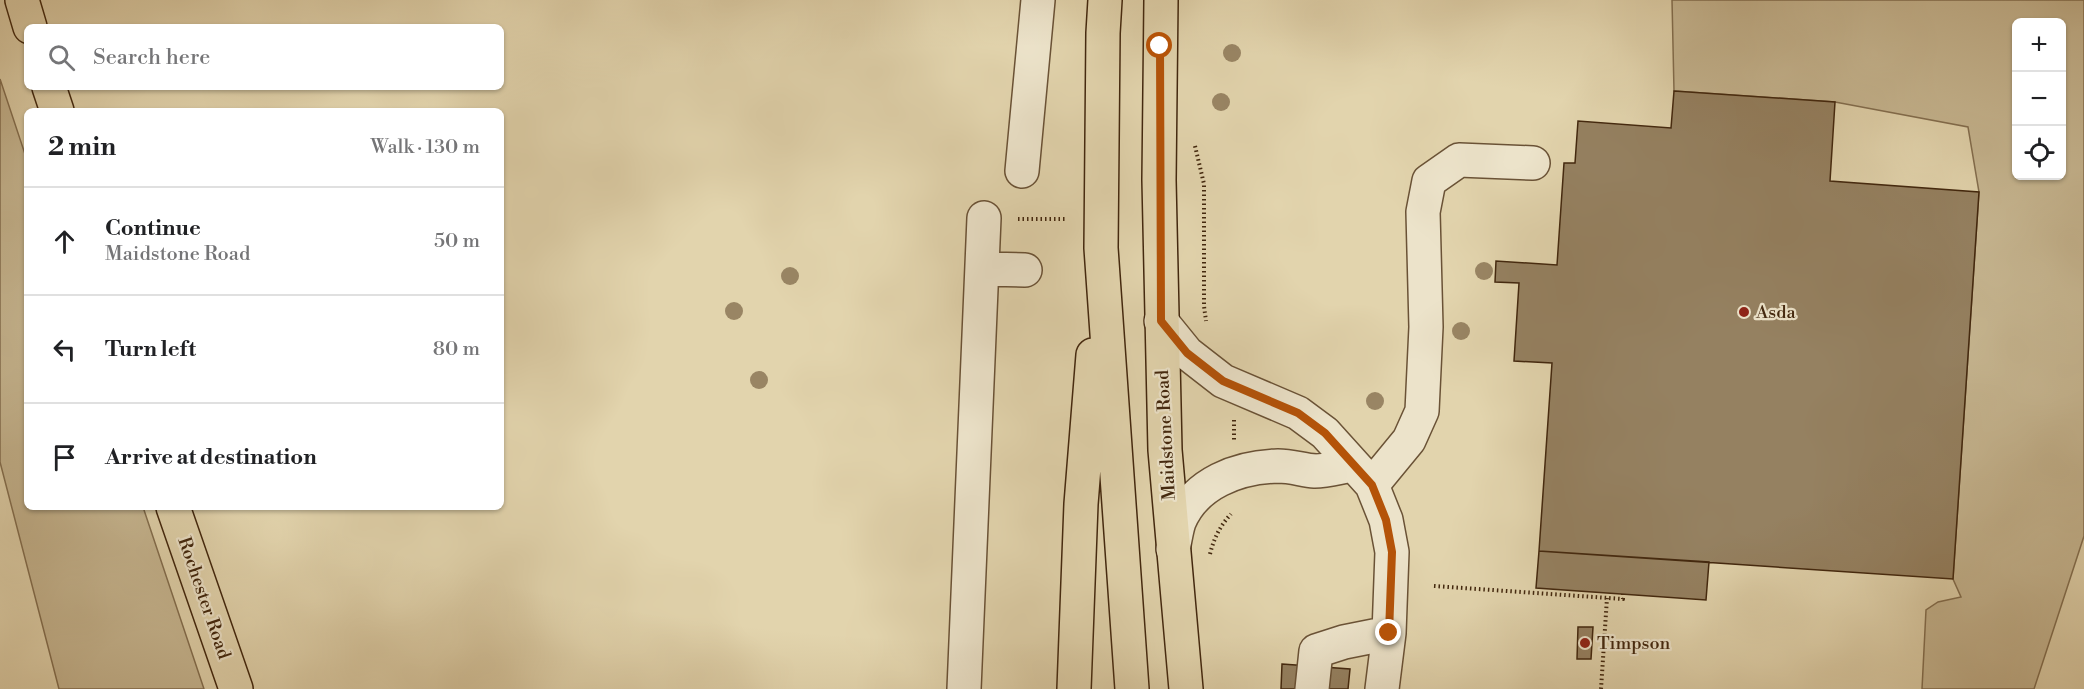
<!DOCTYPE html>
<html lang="en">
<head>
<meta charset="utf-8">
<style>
	:root { --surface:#fff; --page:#f2f2f2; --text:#202124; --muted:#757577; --line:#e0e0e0 }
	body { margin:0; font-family:"Libre Bodoni",serif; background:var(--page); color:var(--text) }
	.controls { position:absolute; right:18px; top:18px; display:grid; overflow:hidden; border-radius:9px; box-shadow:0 2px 4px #0004 }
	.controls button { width:54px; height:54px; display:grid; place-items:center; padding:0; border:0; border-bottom:2px solid var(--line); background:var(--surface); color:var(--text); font:30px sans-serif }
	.stop { position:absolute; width:18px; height:18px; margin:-14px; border:4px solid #b45309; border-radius:50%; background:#fff }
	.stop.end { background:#b45309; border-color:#fff; box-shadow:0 2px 6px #0008 }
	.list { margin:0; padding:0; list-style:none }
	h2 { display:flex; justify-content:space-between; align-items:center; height:78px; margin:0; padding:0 24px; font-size:26px }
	h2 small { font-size:20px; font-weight:400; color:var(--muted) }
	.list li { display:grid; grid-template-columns:39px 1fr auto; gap:18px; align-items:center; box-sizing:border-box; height:108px; padding:0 24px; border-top:2px solid var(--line) }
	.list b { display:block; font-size:22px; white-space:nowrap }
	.list p { margin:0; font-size:20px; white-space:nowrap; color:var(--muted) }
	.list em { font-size:20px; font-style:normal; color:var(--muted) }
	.icon { flex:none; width:33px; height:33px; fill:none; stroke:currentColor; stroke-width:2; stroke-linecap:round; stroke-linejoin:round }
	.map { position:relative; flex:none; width:2084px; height:689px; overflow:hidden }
	.search { position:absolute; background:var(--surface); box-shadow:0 2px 4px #0004; left:24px; top:24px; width:480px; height:66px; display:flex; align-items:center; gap:15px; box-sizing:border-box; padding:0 21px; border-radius:9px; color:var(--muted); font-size:22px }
	.panel { position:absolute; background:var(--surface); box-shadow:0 2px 4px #0004; left:24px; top:108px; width:480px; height:402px; border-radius:9px }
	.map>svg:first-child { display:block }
</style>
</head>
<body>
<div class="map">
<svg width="2084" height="689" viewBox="0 0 2084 689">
	<rect width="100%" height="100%" fill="#e2d4ad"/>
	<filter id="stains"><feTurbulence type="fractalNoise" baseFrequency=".00333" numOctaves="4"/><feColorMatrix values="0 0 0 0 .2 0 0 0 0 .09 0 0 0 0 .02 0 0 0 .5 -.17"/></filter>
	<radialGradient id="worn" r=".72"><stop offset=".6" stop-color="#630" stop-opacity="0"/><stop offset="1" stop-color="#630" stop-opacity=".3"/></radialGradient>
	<path fill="#c7b792" stroke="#846f50" stroke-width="1.5" fill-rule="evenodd" d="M 1672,0 L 2084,0 L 2084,536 L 2034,689 L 1922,689 L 1926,610 L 1938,602 L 1961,597 L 1953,579 L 1979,192 L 1968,127 L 1835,102 L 1674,91 ZM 2016,22 L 2062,22 L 2062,176 L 2016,176 Z
		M 0,79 L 27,160 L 27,507 L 143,507 L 204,689 L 59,689 L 0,462 Z"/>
	<path fill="#958161" stroke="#42270e" stroke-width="1.5" d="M 1674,91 L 1835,102 L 1830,181 L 1979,192 L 1953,579 L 1539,551 L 1552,363 L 1514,361 L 1519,283 L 1495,282 L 1496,261 L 1557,265 L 1564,163 L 1575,163 L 1578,121 L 1671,128 Z
		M 1539,551 L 1709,562 L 1706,600 L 1536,588 Z
		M 1578,627 L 1593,627 L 1591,659 L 1577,659 Z
		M 1282,664 L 1350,669 L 1348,689 L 1281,689 Z"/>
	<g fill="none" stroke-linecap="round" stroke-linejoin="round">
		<defs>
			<path id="minor" d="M 1022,171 L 1038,0
				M 982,269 L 1025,270
				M 1161,321 L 1187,353 L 1223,381 L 1298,413 L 1325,433 L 1372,485 L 1386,520 L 1392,552 L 1389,633 L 1382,689
				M 1372,485 L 1409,440 L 1422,411 L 1426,327 L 1423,212 L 1429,181 L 1459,160 L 1533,163
				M 1173,549 C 1175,541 1176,531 1179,522 C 1195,483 1238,467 1278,466 C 1291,466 1303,470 1315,471 C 1327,471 1340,467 1352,465
				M 964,689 L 984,218
				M 1312,689 L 1316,651 L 1344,642 L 1389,633"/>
			<path id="major" d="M 22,0 L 30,27
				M 1105,0 L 1103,33 L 1101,248 L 1132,689
				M 1161,0 L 1159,180 L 1165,450 L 1186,689
				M 49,87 L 57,111
				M 173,507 L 236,689
				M 1074,689 L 1081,504 L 1093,355"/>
		</defs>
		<use href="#minor" stroke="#6a5236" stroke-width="36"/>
		<use href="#major" stroke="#42270e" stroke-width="36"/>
		<path stroke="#42270e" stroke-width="4" stroke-dasharray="1.5 3" stroke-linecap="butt" d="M 1195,146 L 1204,184 L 1204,306 L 1206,321
			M 1018,219 L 1067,219
			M 1234,420 L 1234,440
			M 1210,554 C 1214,538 1220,526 1231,514
			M 1434,586 L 1623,599 L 1623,594
			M 1601,689 L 1607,598"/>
		<use href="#minor" stroke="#ece3ca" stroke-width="33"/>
		<use href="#major" stroke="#e2d4ad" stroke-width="33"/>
	</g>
	<g fill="#998564">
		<circle cx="1232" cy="53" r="9"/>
		<circle cx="1221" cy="102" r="9"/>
		<circle cx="1484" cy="271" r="9"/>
		<circle cx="790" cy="276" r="9"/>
		<circle cx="734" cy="311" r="9"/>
		<circle cx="1461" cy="331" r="9"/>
		<circle cx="759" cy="380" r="9"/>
		<circle cx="1375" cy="401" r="9"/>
	</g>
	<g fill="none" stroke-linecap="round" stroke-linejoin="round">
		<path stroke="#b45309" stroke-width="8" d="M 1160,46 L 1161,321 L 1187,353 L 1223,381 L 1298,413 L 1325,433 L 1372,485 L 1386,520 L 1392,552 L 1389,633"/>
	</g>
	<g fill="#8f2418" stroke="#ece3ca" stroke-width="2">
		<circle cx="1744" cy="312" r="6"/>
		<circle cx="1585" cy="643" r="6"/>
	</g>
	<g text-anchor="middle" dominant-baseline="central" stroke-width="4.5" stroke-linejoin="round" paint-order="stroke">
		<g font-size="18" fill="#42270e" stroke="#ece3ca" text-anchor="start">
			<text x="1756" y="312">Asda</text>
			<text x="1597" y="643">Timpson</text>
		</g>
		<g font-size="18" fill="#42270e" stroke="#ece3ca">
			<text transform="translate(1166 435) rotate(-93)">Maidstone Road</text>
			<text transform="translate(204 598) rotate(71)">Rochester Road</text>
		</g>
	</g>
	<rect width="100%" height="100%" filter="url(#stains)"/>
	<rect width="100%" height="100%" fill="url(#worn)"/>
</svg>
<div class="controls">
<button>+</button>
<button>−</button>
<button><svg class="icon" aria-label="locate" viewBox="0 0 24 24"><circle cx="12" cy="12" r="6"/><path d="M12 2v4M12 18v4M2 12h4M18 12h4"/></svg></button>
</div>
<div class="stop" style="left:1160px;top:46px"></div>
<div class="stop end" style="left:1389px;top:633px"></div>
<div class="search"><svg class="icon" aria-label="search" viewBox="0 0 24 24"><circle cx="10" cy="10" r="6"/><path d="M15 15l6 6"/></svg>Search here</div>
<section class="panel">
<h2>2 min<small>Walk · 130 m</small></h2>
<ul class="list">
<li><svg class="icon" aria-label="ahead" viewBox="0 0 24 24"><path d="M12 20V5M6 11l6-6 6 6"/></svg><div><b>Continue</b><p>Maidstone Road</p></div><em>50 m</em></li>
<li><svg class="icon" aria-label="left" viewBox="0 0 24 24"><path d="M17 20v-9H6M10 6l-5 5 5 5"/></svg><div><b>Turn left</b></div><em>80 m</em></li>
<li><svg class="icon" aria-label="arrive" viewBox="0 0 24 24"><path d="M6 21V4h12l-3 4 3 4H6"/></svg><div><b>Arrive at destination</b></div></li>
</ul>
</section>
</div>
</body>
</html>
